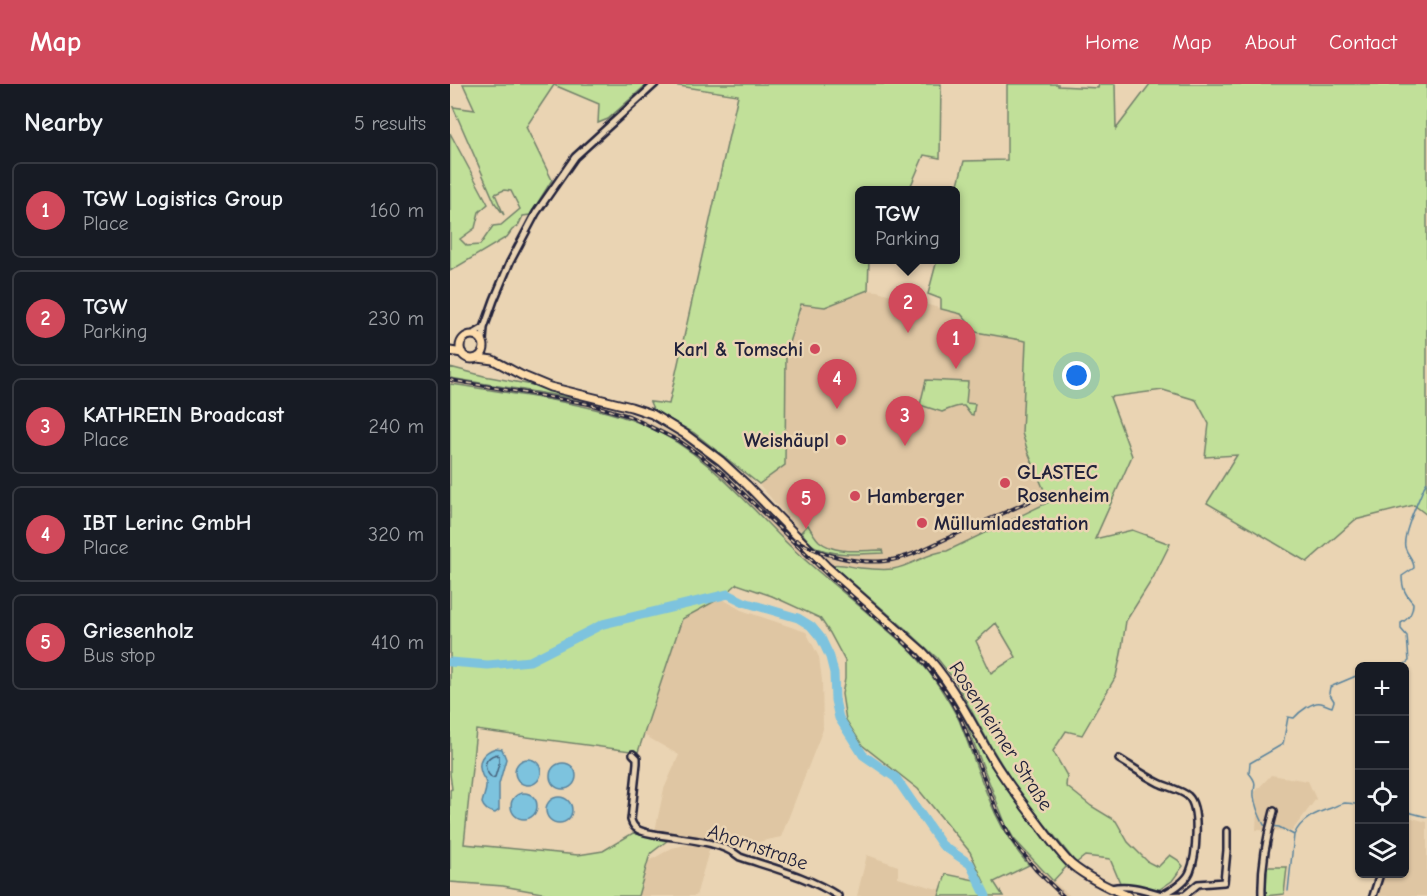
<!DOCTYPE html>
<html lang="en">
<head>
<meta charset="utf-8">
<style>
	:root { --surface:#171b24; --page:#20242c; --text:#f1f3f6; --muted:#9ea1a6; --line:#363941; --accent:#d1495b }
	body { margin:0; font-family:"Comic Neue",sans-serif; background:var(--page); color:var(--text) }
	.controls { position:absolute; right:18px; bottom:18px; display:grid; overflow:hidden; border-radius:9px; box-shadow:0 2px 4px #0004 }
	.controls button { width:54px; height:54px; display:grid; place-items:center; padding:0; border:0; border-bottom:2px solid var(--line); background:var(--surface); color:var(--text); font:30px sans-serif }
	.you { position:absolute; left:627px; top:292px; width:21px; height:21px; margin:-15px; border:4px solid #fff; border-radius:50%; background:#1a73e8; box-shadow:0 0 0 9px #1a73e833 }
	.badge { display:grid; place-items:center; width:39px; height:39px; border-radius:50%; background:var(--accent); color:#fff; font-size:20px; font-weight:700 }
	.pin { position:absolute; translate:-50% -50px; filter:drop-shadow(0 2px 3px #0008) }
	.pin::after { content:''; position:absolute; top:32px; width:21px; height:18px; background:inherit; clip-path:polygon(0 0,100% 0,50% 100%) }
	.popup { position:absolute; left:405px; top:102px; width:105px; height:78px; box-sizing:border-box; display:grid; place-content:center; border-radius:9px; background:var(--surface); filter:drop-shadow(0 2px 4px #0005); font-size:20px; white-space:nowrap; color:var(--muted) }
	.popup b { font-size:22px; color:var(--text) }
	.popup::after { content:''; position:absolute; left:50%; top:100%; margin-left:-12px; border:12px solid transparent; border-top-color:var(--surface) }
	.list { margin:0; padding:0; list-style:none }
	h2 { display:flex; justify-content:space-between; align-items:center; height:78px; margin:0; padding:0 24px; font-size:26px }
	h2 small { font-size:20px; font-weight:400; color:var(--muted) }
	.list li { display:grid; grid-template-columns:39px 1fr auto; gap:18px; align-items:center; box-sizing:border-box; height:96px; margin:0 12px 12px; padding:0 12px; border:2px solid var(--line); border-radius:9px }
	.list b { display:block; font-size:22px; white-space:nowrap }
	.list p { margin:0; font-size:20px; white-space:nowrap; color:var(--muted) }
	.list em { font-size:20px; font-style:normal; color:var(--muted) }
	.icon { flex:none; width:33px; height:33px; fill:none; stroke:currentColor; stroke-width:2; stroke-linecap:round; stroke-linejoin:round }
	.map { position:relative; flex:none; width:977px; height:812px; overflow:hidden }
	header { display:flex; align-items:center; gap:36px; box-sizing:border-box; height:84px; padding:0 30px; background:var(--accent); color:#fff }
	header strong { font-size:28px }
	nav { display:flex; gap:33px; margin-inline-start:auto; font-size:21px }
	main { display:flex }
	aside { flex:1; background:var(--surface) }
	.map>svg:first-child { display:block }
</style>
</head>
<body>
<header>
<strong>Map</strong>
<nav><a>Home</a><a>Map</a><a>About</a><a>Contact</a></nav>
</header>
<main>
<aside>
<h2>Nearby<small>5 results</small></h2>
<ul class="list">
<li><span class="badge">1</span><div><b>TGW Logistics Group</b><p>Place</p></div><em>160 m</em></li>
<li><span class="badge">2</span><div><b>TGW</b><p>Parking</p></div><em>230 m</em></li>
<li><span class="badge">3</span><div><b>KATHREIN Broadcast</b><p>Place</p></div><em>240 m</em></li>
<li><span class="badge">4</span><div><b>IBT Lerinc GmbH</b><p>Place</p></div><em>320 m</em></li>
<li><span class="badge">5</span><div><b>Griesenholz</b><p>Bus stop</p></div><em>410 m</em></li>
</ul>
</aside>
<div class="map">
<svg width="977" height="812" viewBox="0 0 977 812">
	<rect width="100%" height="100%" fill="#ead4b3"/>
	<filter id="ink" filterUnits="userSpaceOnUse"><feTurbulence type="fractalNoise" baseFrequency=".0167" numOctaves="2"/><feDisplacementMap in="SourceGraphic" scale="12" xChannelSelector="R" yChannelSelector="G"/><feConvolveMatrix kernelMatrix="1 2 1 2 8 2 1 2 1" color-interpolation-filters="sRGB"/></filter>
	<g filter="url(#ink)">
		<path fill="#dfc6a3" d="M 418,206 L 427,207 L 511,230 L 526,248 L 576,257 L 572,349 L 578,368 L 600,419 L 497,467 L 487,468 L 467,477 L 443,485 L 412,484 L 388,479 L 382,481 L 349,447 L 309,400 L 335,381 L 336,268 L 352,220 L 375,223 Z
			M 0,294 L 140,317 L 188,333 L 211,343 L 231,354 L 254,370 L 301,414 L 368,480 L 473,572 L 485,586 L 512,629 L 549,726 L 564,755 L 603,797 L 620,812 L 611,812 L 603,806 L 572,774 L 560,757 L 545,728 L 518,659 L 470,576 L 452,558 L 341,463 L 270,391 L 247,371 L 213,350 L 180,335 L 130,321 L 0,300 Z
			M 271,514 L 291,526 L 356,548 L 369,573 L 372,596 L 373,645 L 331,753 L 290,762 L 205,747 L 214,705 L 229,671 L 194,651 L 232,535 Z
			M 821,691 L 858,697 L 866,715 L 842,747 L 806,746 L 807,727 L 805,708 Z
			M 955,732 L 977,738 L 977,812 L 922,812 L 929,790 L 954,790 Z
			M 235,761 L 260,763 L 246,812 L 188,812 L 199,777 L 222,764 Z
			M 417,771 L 448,782 L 448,794 L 491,806 L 489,812 L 407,812 Z"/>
		<path fill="#c1e099" stroke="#72816a" stroke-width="1.5" fill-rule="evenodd" d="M 13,0 L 197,0 L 158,35 L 148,39 L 149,20 L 104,1 L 76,43 L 102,96 L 80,131 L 73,132 L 68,142 L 62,146 L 57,153 L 0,187 L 0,49 L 38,120 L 29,128 L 25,144 L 10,155 L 17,162 L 30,161 L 43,142 L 51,141 L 70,125 L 61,107 L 54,106 L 45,110 L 54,131 L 45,119 L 3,23 L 25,26 Z
			M 216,0 L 491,0 L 490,74 L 474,71 L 459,106 L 410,106 L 410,176 L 419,176 L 418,206 L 375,223 L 351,220 L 336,268 L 335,381 L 309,400 L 244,349 L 204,327 L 200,318 L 219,320 L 288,11 Z
			M 557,0 L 608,0 L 608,2 L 648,4 L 649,0 L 665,0 L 666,45 L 700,0 L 977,0 L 977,431 L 964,421 L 905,436 L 857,478 L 757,419 L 787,371 L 755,373 L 759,340 L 746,316 L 713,306 L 660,313 L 682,372 L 645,455 L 682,446 L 720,460 L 703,494 L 676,537 L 671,570 L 666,592 L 632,651 L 616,647 L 603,667 L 617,692 L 616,702 L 641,722 L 666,737 L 678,758 L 698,778 L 708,783 L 720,771 L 728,776 L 733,782 L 722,797 L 707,807 L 687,801 L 671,801 L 660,775 L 635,772 L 626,779 L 581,723 L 562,697 L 543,666 L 505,597 L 487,574 L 458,547 L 382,481 C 391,479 401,483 410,484 C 420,485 433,486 443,485 C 462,482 478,468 497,467 L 599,418 L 578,368 L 572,349 L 576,257 L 526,248 L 511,230 L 491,225 L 491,215 L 478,210 L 487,176 L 506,176 L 506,108 L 514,77 L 557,76 ZM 546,539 L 566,573 L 541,589 L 526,557 Z
			M 0,283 L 34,292 L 88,302 L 140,317 L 0,294 Z
			M 476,296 L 518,298 L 516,319 L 525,320 L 523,331 L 520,330 L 514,322 C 506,321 500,325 492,328 L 470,321 Z
			M 0,300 C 30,304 60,309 90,314 C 125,320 161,327 195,341 C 256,368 294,417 340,462 C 368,489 400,513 429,539 C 443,551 457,562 469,576 C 485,594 498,615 509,636 C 529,685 542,741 579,781 L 544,798 L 553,812 L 489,812 L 496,790 L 534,798 L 520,768 L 468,705 L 412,661 L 396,636 L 392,610 L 395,595 L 395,577 L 380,549 L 370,534 L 322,512 L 287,500 L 271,514 L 232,535 L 188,668 L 26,646 L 14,760 L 128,771 L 153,767 L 183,749 L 218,756 L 200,770 L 188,812 L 108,812 L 53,802 L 0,798 L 0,706 L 2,705 L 0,690 Z
			M 358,441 C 361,446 365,453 369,457 C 385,471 413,466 432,466 L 433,469 C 414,470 381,473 364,462 C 359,459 355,452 351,448 Z
			M 512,629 L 550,693 L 618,781 L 603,797 L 564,755 L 556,741 Z
			M 817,783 L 837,783 L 834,810 L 815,812 Z"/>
		<path fill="#7dc3de" stroke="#59839d" stroke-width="1.5" d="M 46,664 L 52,665 L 56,675 L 49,700 L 49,726 L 45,729 C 39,728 34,725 32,719 C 33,713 37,707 36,700 C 36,696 33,694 32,691 C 26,677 33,668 46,664 Z
			M65 688a13 13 0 1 1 26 0a13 13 0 1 1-26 0Z
			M100 692a13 13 0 1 1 26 0a13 13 0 1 1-26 0Z
			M61 722a13 13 0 1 1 26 0a13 13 0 1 1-26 0Z
			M96 726a13 13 0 1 1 26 0a13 13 0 1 1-26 0Z"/>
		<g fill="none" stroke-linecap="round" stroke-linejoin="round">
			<path stroke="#46627c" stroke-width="1.5" d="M 47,670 L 49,673 L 49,680 L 45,693 L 42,694 C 33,685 32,674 47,670 Z"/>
			<path stroke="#59839d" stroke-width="1.5" d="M 952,582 L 959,577 L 957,552 L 951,545 L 951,539 C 960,534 963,528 963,519 C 955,510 952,504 952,492 L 964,484 C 964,475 957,471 955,463 C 952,450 969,416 974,403 L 977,398
				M 954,727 L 977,733
				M 844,751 L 829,743 L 814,741 C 810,733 805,722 804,712 C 803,701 809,701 799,689 L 800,679 L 833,660 L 838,633 L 844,634 C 849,628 863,617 871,619 C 875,620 878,622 882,623 L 884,617 L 879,609 L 880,603 L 906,592
				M 838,807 L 844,751 C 851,735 866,729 881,724 C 886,722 890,720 895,719 C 900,719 905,720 910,721"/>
			<path stroke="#7dc3de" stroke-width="9" d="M 0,578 L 38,581 L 80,577 L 153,540 L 278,510 L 294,518 L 348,534 L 361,542 L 371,554 L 380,573 L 384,589 L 385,616 L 389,634 L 413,671 L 446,694 L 492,761 L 520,780 L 536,812"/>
			<defs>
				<path id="minor" d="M 22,251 L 34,244
					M 33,257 L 34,244 L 44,216 L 60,178 L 86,129 L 125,73 L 205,0
					M 183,670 L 187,674 L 187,679 L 181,736 C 182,739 183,742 186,744 C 190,748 198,749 204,750 C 230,755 269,756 290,773 C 323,784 359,793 388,812
					M 661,804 C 679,800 695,806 712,811 C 722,806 735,799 740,788 C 746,774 751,724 738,712 C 731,706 717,703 709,699 C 695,692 682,683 669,675
					M 713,812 L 735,811 L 748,800 L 774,798 L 777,766 L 777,747
					M 812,812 C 811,783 816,755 824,727
					M 923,812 L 930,790"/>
				<path id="major" d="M10 263a12 12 0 1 1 24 0a12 12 0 1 1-24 0Z
					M 0,267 L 12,269
					M 28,274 L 43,276 L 71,291 L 100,303 L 181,323 L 202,330 L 235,350 L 271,377 L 297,401 L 376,482 L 472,567 C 500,596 517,631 537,666 C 552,693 571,717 590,742 C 600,755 610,770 622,781 C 638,794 659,804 678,812"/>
			</defs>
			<use href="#minor" stroke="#22223b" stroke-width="10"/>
			<use href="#major" stroke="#22223b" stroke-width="11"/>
			<use href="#minor" stroke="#ead4b3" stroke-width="5"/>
			<use href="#major" stroke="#fddcac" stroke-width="7"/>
			<defs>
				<path id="rail" d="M 0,296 L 139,320 L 179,332 L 229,357 L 248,370 L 272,389 L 384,497 L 452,556 L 471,575 L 484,592 L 496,608 L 511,635 L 547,727 L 562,756 L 586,786 L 613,812
					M 346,456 C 371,471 406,480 435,477 C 460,474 482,461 504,451 C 531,439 558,427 585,415"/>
			</defs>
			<use href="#rail" stroke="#22223b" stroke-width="4"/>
			<use href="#rail" stroke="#ead4b3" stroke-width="1.5" stroke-dasharray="4.5" stroke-linecap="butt"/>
		</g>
	</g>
	<g fill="#d1495b" stroke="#ead4b3" stroke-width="2">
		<circle cx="365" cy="265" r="6"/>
		<circle cx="391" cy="356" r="6"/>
		<circle cx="555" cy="399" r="6"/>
		<circle cx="405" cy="412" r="6"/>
		<circle cx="472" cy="439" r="6"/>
	</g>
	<g text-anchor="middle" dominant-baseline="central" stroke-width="5" stroke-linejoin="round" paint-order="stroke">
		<g font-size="20" font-weight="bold" fill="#22223b" stroke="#ead4b3" text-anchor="start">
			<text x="353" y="265" text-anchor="end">Karl &amp; Tomschi</text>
			<text x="379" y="356" text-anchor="end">Weishäupl</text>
			<text x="567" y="388">GLASTEC<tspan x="567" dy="23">Rosenheim</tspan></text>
			<text x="417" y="412">Hamberger</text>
			<text x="484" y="439">Müllumladestation</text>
		</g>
		<g font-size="20" fill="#22223b" stroke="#ead4b3">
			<text transform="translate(551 652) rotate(57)">Rosenheimer Straße</text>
			<text transform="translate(308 763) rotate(19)">Ahornstraße</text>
		</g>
	</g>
</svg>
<div class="controls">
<button>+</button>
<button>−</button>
<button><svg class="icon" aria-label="locate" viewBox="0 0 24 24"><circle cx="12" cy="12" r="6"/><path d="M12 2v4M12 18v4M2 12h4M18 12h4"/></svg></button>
<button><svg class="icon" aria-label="layers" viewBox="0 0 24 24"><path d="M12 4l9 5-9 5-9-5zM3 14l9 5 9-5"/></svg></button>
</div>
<div class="you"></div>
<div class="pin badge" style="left:506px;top:285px">1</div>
<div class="pin badge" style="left:458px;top:249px">2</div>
<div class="popup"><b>TGW</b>Parking</div>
<div class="pin badge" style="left:455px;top:362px">3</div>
<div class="pin badge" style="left:387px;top:325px">4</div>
<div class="pin badge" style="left:356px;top:445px">5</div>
</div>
</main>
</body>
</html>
